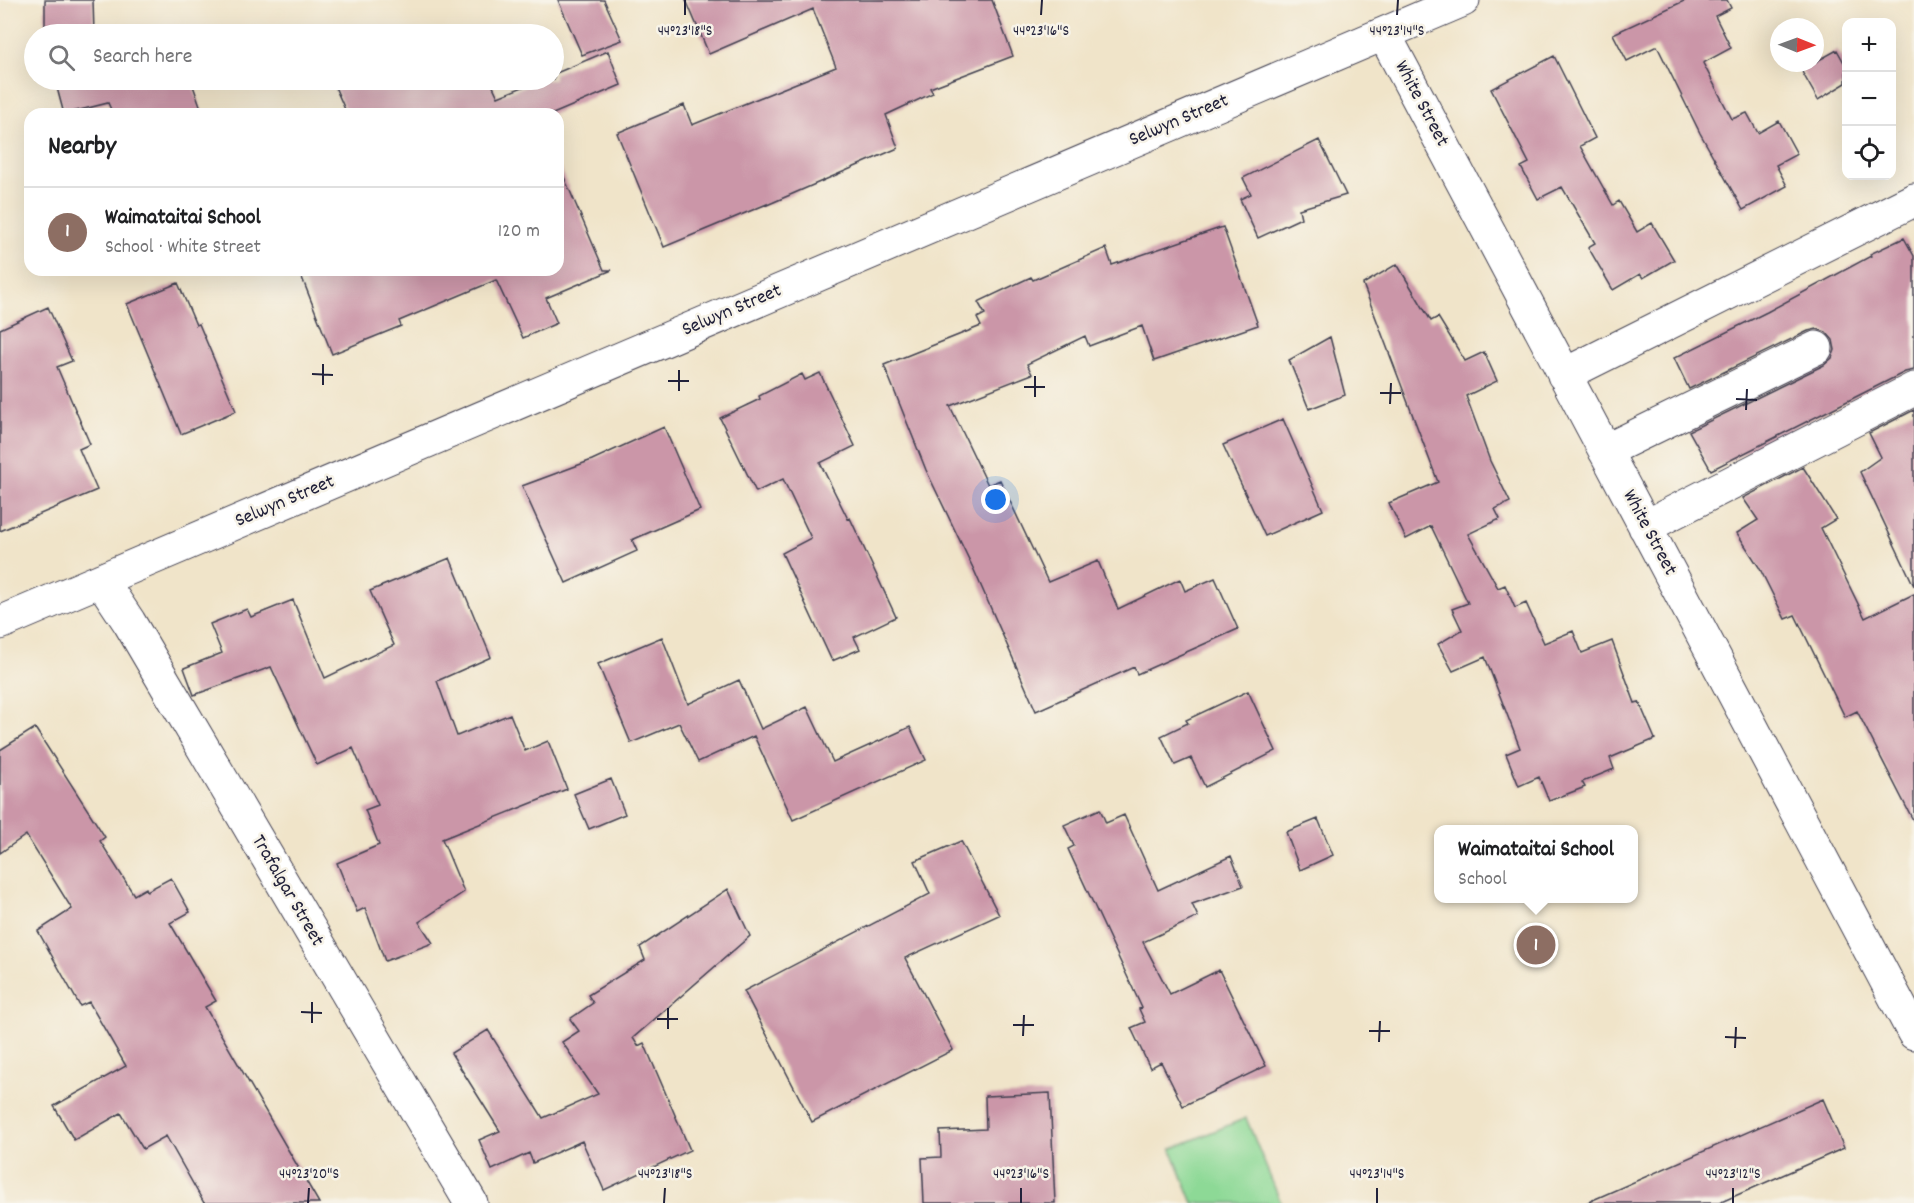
<!DOCTYPE html>
<html lang="en">
<head>
<meta charset="utf-8">
<style>
	:root { --surface:#fff; --page:#f6f6f6; --text:#202124; --muted:#757577; --line:#e0e0e0; --accent:#111827 }
	body { margin:0; font-family:Dekko,sans-serif; background:var(--page); color:var(--text) }
	.controls { position:absolute; right:18px; top:18px; display:grid; overflow:hidden; border-radius:12px; box-shadow:0 6px 24px #0002 }
	.controls button { width:54px; height:54px; display:grid; place-items:center; padding:0; border:0; border-bottom:2px solid var(--line); background:var(--surface); color:var(--text); font:30px sans-serif }
	.compass { position:absolute; left:1770px; top:18px; width:54px; height:54px; border-radius:50%; background:var(--surface); box-shadow:0 6px 24px #0002; rotate:91deg }
	.you { position:absolute; left:996px; top:500px; width:21px; height:21px; margin:-15px; border:4px solid #fff; border-radius:50%; background:#1a73e8; box-shadow:0 0 0 9px #1a73e833 }
	.badge { display:grid; place-items:center; width:39px; height:39px; border-radius:50%; background:var(--accent); color:#fff; font-size:20px; font-weight:700 }
	.pin { position:absolute; translate:-50% -50%; border:3px solid #fff; box-shadow:0 2px 6px #0006 }
	.popup { position:absolute; left:1434px; top:825px; width:204px; height:78px; box-sizing:border-box; display:grid; place-content:center; border-radius:12px; background:var(--surface); filter:drop-shadow(0 2px 4px #0005); font-size:20px; white-space:nowrap; color:var(--muted) }
	.popup b { font-size:22px; color:var(--text) }
	.popup::after { content:''; position:absolute; left:50%; top:100%; margin-left:-12px; border:12px solid transparent; border-top-color:var(--surface) }
	.list { margin:0; padding:0; list-style:none }
	h2 { display:flex; justify-content:space-between; align-items:center; height:78px; margin:0; padding:0 24px; font-size:26px }
	h2 small { font-size:20px; font-weight:400; color:var(--muted) }
	.list li { display:grid; grid-template-columns:39px 1fr auto; gap:18px; align-items:center; box-sizing:border-box; height:90px; padding:0 24px; border-top:2px solid var(--line) }
	.list b { display:block; font-size:22px; white-space:nowrap }
	.list p { margin:0; font-size:20px; white-space:nowrap; color:var(--muted) }
	.list em { font-size:20px; font-style:normal; color:var(--muted) }
	.icon { flex:none; width:33px; height:33px; fill:none; stroke:currentColor; stroke-width:2; stroke-linecap:round; stroke-linejoin:round }
	.map { position:relative; flex:none; width:1914px; height:1203px; overflow:hidden }
	.search { position:absolute; background:var(--surface); box-shadow:0 6px 24px #0002; left:24px; top:24px; width:540px; height:66px; display:flex; align-items:center; gap:15px; box-sizing:border-box; padding:0 21px; border-radius:33px; color:var(--muted); font-size:22px }
	.panel { position:absolute; background:var(--surface); box-shadow:0 6px 24px #0002; left:24px; top:108px; width:540px; height:168px; border-radius:18px }
	.map>svg:first-child { display:block }
</style>
</head>
<body>
<div class="map">
<svg width="1914" height="1203" viewBox="0 0 1914 1203">
	<rect width="100%" height="100%" fill="#f7f3e8"/>
	<filter id="ink" filterUnits="userSpaceOnUse"><feTurbulence type="fractalNoise" baseFrequency=".0167" numOctaves="2"/><feDisplacementMap in="SourceGraphic" scale="12" xChannelSelector="R" yChannelSelector="G"/><feConvolveMatrix kernelMatrix="1 2 1 2 8 2 1 2 1" color-interpolation-filters="sRGB"/></filter>
	<filter id="wash" filterUnits="userSpaceOnUse"><feTurbulence type="fractalNoise" baseFrequency=".008" numOctaves="4" result="noise"/><feDisplacementMap in="SourceGraphic" scale="24" xChannelSelector="R" yChannelSelector="G"/><feGaussianBlur stdDeviation="1.35" result="paint"/><feColorMatrix in="noise" values="0 0 0 0 0 0 0 0 0 0 0 0 0 0 0 0 0 1.4 0 .05"/><feComposite in="paint" operator="in"/></filter>
	<g filter="url(#wash)">
		<rect width="100%" height="100%" fill="#f0e4c9"/>
		<path fill="#8dd996" stroke="#587e68" stroke-width="1.5" d="M 1246,1118 L 1281,1203 L 1193,1203 L 1171,1149 Z"/>
		<g id="blocks">
			<path fill="#cb96a8" d="M 45,0 L 93,0 L 94,33 L 45,33 Z
				M 558,0 L 604,0 L 622,40 L 582,55 Z
				M 686,0 L 992,0 L 1013,56 L 930,88 L 933,93 L 886,115 L 898,148 L 767,205 L 767,204 L 664,247 L 617,133 L 684,105 L 692,125 L 836,67 L 813,9 L 709,54 Z
				M 1686,0 L 1727,0 L 1731,8 L 1715,16 L 1731,48 L 1703,63 L 1732,119 L 1747,113 L 1758,133 L 1779,121 L 1797,154 L 1776,165 L 1787,186 L 1743,210 L 1700,133 L 1657,46 L 1627,61 L 1613,34 Z
				M 1837,50 L 1846,66 L 1846,83 L 1818,100 L 1801,70 Z
				M 608,51 L 621,85 L 553,114 L 347,114 L 332,80 L 490,80 L 498,97 L 540,80 L 554,80 L 554,74 Z
				M 1554,56 L 1595,138 L 1580,146 L 1613,205 L 1619,201 L 1637,232 L 1652,223 L 1674,260 L 1643,278 L 1640,274 L 1613,290 L 1588,247 L 1595,243 L 1562,187 L 1538,199 L 1521,167 L 1529,163 L 1491,89 Z
				M 72,80 L 191,80 L 203,114 L 113,114 L 108,103 L 64,114 L 56,84 Z
				M 1319,140 L 1346,195 L 1299,209 L 1301,218 L 1258,238 L 1240,199 L 1251,194 L 1243,178 Z
				M 558,163 L 604,270 L 612,270 L 546,298 L 557,323 L 523,338 L 496,280 L 399,321 L 401,326 L 332,354 L 299,270 L 558,270 Z
				M 1223,227 L 1258,325 L 1154,361 L 1142,326 L 1089,346 L 1085,336 L 1027,364 L 1032,374 L 950,406 L 988,485 L 1000,480 L 1048,582 L 1098,561 L 1118,609 L 1180,579 L 1185,591 L 1215,578 L 1238,629 L 1137,674 L 1134,667 L 1036,711 L 974,570 L 926,470 L 884,365 L 981,326 L 977,318 L 985,314 L 978,302 L 1031,277 L 1033,280 L 1106,248 L 1112,265 Z
				M 1904,238 L 1914,256 L 1914,370 L 1905,372 L 1711,470 L 1689,431 L 1824,365 L 1832,358 L 1835,350 L 1833,340 L 1826,332 L 1817,329 L 1808,331 L 1689,389 L 1674,358 L 1767,312 L 1871,256 L 1870,254 Z
				M 1397,264 L 1431,321 L 1438,317 L 1465,361 L 1484,352 L 1497,381 L 1466,396 L 1490,461 L 1510,502 L 1495,509 L 1500,519 L 1468,534 L 1498,588 L 1505,585 L 1515,608 L 1526,603 L 1544,643 L 1573,631 L 1582,653 L 1612,641 L 1635,703 L 1639,702 L 1655,739 L 1610,758 L 1614,769 L 1582,782 L 1585,787 L 1549,801 L 1539,777 L 1519,786 L 1506,754 L 1520,748 L 1485,657 L 1453,671 L 1438,644 L 1462,630 L 1452,609 L 1468,603 L 1431,526 L 1406,539 L 1389,503 L 1438,482 L 1363,284 Z
				M 178,283 L 196,325 L 199,324 L 236,411 L 181,434 L 127,304 Z
				M 48,307 L 72,361 L 57,367 L 90,444 L 79,449 L 97,490 L 0,531 L 0,329 Z
				M 1330,337 L 1345,395 L 1309,409 L 1289,360 Z
				M 820,373 L 855,446 L 820,463 L 848,519 L 850,518 L 896,617 L 854,637 L 860,649 L 832,661 L 782,553 L 811,538 L 783,479 L 756,492 L 720,418 L 760,399 L 759,396 L 802,374 L 805,380 Z
				M 1914,410 L 1914,586 L 1860,472 L 1881,457 L 1869,433 Z
				M 1283,419 L 1323,510 L 1265,536 L 1223,445 Z
				M 664,427 L 700,510 L 632,540 L 637,551 L 566,583 L 522,486 L 592,460 Z
				M 1803,467 L 1836,519 L 1821,528 L 1865,618 L 1914,594 L 1914,822 L 1857,711 L 1845,717 L 1795,615 L 1785,619 L 1759,567 L 1737,533 L 1758,520 L 1743,498 Z
				M 450,558 L 491,657 L 437,681 L 457,736 L 510,714 L 525,751 L 548,741 L 567,789 L 442,839 L 464,892 L 419,922 L 433,943 L 385,961 L 365,908 L 357,912 L 337,863 L 379,845 L 365,810 L 378,805 L 353,748 L 317,765 L 271,667 L 194,695 L 184,668 L 222,653 L 210,624 L 247,609 L 251,617 L 293,600 L 325,678 L 394,645 L 370,591 Z
				M 662,637 L 688,704 L 739,680 L 761,729 L 807,707 L 833,762 L 910,727 L 926,760 L 793,820 L 754,736 L 698,762 L 679,723 L 631,743 L 598,664 Z
				M 1248,691 L 1276,751 L 1205,787 L 1191,758 L 1175,765 L 1161,736 L 1188,723 L 1186,720 Z
				M 35,728 L 105,837 L 100,841 L 134,895 L 146,888 L 147,891 L 171,878 L 190,912 L 170,923 L 216,1001 L 205,1007 L 319,1203 L 204,1203 L 166,1136 L 143,1149 L 121,1113 L 74,1140 L 54,1106 L 126,1066 L 89,1002 L 80,1006 L 38,931 L 72,909 L 26,835 L 0,853 L 0,750 Z
				M 611,779 L 625,814 L 589,829 L 574,794 Z
				M 1100,809 L 1106,823 L 1124,815 L 1158,890 L 1231,856 L 1243,886 L 1192,904 L 1198,917 L 1143,942 L 1170,994 L 1219,970 L 1266,1066 L 1183,1106 L 1161,1062 L 1150,1068 L 1131,1028 L 1145,1022 L 1139,1009 L 1142,1008 L 1068,849 L 1074,846 L 1064,825 Z
				M 1318,819 L 1333,855 L 1300,870 L 1286,832 Z
				M 961,841 L 999,915 L 905,958 L 953,1050 L 812,1122 L 744,991 L 930,894 L 915,861 Z
				M 728,889 L 750,936 L 633,1038 L 638,1046 L 644,1043 L 690,1150 L 604,1190 L 582,1141 L 533,1163 L 529,1153 L 492,1170 L 479,1140 L 500,1131 L 451,1053 L 488,1030 L 543,1118 L 598,1094 L 562,1042 L 579,1031 L 570,1019 L 593,1003 L 588,995 L 645,960 L 640,947 Z
				M 1050,1093 L 1055,1203 L 924,1203 L 922,1158 L 941,1157 L 940,1131 L 986,1129 L 985,1096 Z
				M 1823,1099 L 1844,1148 L 1719,1203 L 1586,1203 Z"/>
		</g>
	</g>
	<g filter="url(#ink)">
		<use href="#blocks" fill-opacity="0" stroke="#413f50" stroke-width="1.5"/>
		<g fill="none" stroke-linecap="round" stroke-linejoin="round">
			<defs>
				<path id="minor" d="M 1384,34 L 1914,1033
					M 1564,375 L 1914,200
					M 1605,451 L 1816,348
					M 1645,527 L 1914,389
					M 101,580 L 129,622 L 471,1203
					M 0,623 L 1463,0"/>
			</defs>
			<use href="#minor" stroke="#413f50" stroke-width="35"/>
			<use href="#minor" stroke="#fff" stroke-width="33"/>
		</g>
	</g>
	<path fill="none" stroke="#22223b" stroke-width="2" d="M 685,15 L 685,0M 1041,15 L 1042,0M 1397,15 L 1398,0M 312,374 L 333,375M 668,381 L 689,381M 323,385 L 323,364M 1024,387 L 1045,387M 679,391 L 679,370M 1380,393 L 1401,393M 1035,397 L 1035,376M 1736,399 L 1757,400M 1390,404 L 1391,383M 1746,410 L 1747,389M 301,1012 L 322,1013M 657,1019 L 678,1019M 312,1023 L 312,1002M 1013,1025 L 1034,1025M 668,1029 L 668,1008M 1369,1031 L 1390,1031M 1023,1036 L 1024,1015M 1725,1037 L 1746,1038M 1379,1042 L 1380,1021M 1735,1048 L 1736,1027M 308,1203 L 309,1188M 664,1203 L 665,1188M 1021,1203 L 1021,1188M 1377,1203 L 1377,1188M 1733,1203 L 1733,1188"/>
	<g text-anchor="middle" dominant-baseline="central" stroke-width="5" stroke-linejoin="round" paint-order="stroke">
		<g font-size="20" fill="#22223b" stroke="#f7f3e8">
			<text transform="translate(1421 104) rotate(62)">White Street</text>
			<text transform="translate(1179 121) rotate(-23)">Selwyn Street</text>
			<text transform="translate(732 311) rotate(-23)">Selwyn Street</text>
			<text transform="translate(285 502) rotate(-23)">Selwyn Street</text>
			<text transform="translate(1649 533) rotate(62)">White Street</text>
			<text transform="translate(287 891) rotate(60)">Trafalgar Street</text>
		</g>
	</g>
	<g font-size="15" text-anchor="middle" fill="#22223b" stroke="#f7f3e8" stroke-width="5" stroke-linejoin="round" paint-order="stroke">
		<text x="685" y="35">44°23'18"S</text>
		<text x="1041" y="35">44°23'16"S</text>
		<text x="1397" y="35">44°23'14"S</text>
		<text x="309" y="1178">44°23'20"S</text>
		<text x="665" y="1178">44°23'18"S</text>
		<text x="1021" y="1178">44°23'16"S</text>
		<text x="1377" y="1178">44°23'14"S</text>
		<text x="1733" y="1178">44°23'12"S</text>
	</g>
</svg>
<div class="controls">
<button>+</button>
<button>−</button>
<button><svg class="icon" aria-label="locate" viewBox="0 0 24 24"><circle cx="12" cy="12" r="6"/><path d="M12 2v4M12 18v4M2 12h4M18 12h4"/></svg></button>
</div>
<svg class="compass" viewBox="-18 -18 36 36"><path d="M0-13l5 13h-10z" fill="#e53935"/><path d="M0 13l5-13h-10z" fill="#757577"/></svg>
<div class="you"></div>
<div class="pin badge" style="left:1536px;top:945px;background:#8d6e63">1</div>
<div class="popup"><b>Waimataitai School</b>School</div>
<div class="search"><svg class="icon" aria-label="search" viewBox="0 0 24 24"><circle cx="10" cy="10" r="6"/><path d="M15 15l6 6"/></svg>Search here</div>
<section class="panel">
<h2>Nearby<small></small></h2>
<ul class="list">
<li><span class="badge" style="background:#8d6e63">1</span><div><b>Waimataitai School</b><p>School · White Street</p></div><em>120 m</em></li>
</ul>
</section>
</div>
</body>
</html>
